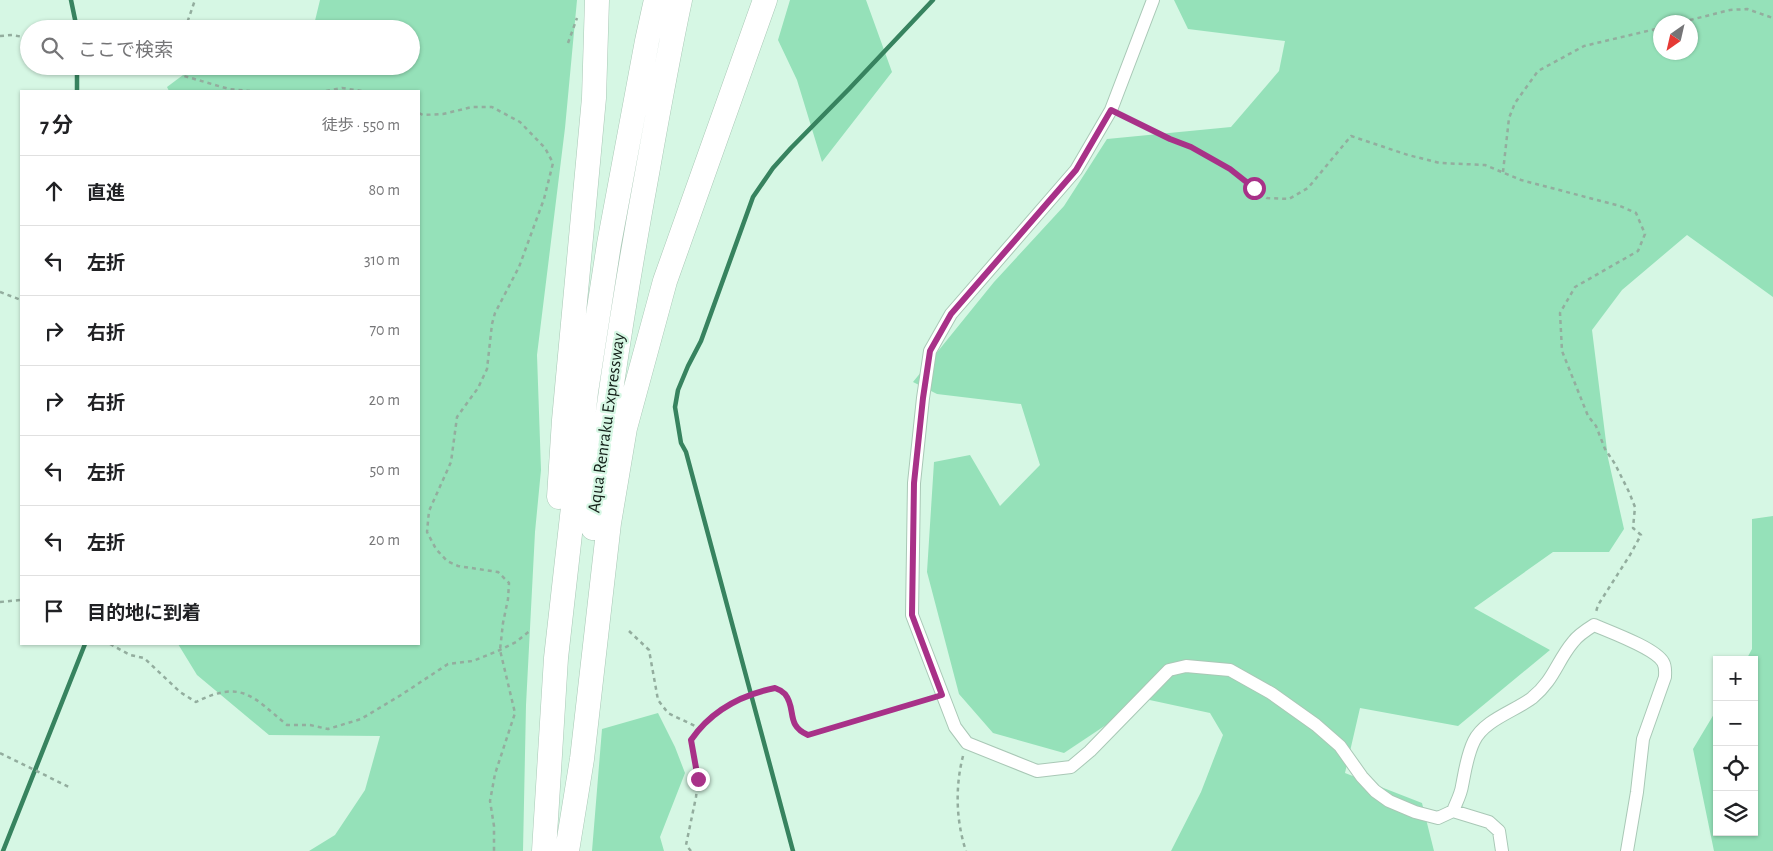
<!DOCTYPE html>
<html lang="ja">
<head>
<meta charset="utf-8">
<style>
	:root { --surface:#fff; --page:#f2f2f2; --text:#202124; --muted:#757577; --line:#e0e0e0 }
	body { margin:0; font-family:"Alegreya Sans","Noto Sans JP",sans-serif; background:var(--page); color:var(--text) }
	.controls { position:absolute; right:15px; bottom:15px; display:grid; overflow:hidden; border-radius:0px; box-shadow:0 1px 4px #0004 }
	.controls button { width:45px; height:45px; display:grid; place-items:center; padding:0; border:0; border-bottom:1px solid var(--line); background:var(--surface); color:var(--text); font:25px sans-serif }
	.compass { position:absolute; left:1653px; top:15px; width:45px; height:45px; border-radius:50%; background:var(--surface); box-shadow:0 1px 4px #0004; rotate:214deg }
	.stop { position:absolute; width:15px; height:15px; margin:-11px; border:4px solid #a83188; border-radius:50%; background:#fff }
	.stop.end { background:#a83188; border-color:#fff; box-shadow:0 1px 5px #0008 }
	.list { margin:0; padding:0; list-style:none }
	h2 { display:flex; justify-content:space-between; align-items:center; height:65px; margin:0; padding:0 20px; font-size:21px }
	h2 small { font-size:16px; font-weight:400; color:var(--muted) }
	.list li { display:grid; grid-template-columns:32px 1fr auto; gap:15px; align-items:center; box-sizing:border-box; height:70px; padding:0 20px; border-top:1px solid var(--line) }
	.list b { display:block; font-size:19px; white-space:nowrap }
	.list em { font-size:16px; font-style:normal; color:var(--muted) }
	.icon { flex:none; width:28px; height:28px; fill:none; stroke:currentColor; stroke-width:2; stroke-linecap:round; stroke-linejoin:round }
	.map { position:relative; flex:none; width:1773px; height:851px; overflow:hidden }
	.search { position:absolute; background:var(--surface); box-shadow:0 1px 4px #0004; left:20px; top:20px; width:400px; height:55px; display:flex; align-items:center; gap:12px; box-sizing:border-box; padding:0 18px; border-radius:28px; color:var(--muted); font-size:19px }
	.panel { position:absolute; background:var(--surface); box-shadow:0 1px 4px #0004; left:20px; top:90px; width:400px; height:555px; border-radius:0px }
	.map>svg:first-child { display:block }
</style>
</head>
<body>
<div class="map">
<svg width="1773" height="851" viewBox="0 0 1773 851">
	<rect width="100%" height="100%" fill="#d6f7e4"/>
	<path fill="#95e1b9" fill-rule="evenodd" d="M 320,0 L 577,0 L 565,128 L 537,355 L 541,470 L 535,532 L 526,705 L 523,851 L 309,851 L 335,835 L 365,790 L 380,736 L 269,735 L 197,675 L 178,644 L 419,644 L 419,91 L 169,91 L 167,87 L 195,66 L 411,66 L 411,29 L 313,29 Z
		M 790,0 L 866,0 L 892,72 L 822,162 L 797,80 L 778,40 Z
		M 1174,0 L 1773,0 L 1773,297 L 1687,235 L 1622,290 L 1592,330 L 1608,458 L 1624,529 L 1609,552 L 1553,552 L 1474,608 L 1550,650 L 1458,726 L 1360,708 L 1345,773 L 1422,803 L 1434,851 L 1171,851 L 1201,792 L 1223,735 L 1210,713 L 1145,699 L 1064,753 L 993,733 L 959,694 L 927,572 L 934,462 L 970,455 L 1000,506 L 1040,465 L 1021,404 L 937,394 L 913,382 L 994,282 L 1064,206 L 1107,139 L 1231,127 L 1279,71 L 1285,41 L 1188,29 ZM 1660,22 L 1690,22 L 1690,52 L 1660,52 Z
		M 1773,516 L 1773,851 L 1714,851 L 1693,749 L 1717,709 L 1717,832 L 1754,832 L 1754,660 L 1746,660 L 1752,649 L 1752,519 Z
		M 658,713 L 675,747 L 685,773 L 660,837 L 664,851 L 592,851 L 602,729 Z"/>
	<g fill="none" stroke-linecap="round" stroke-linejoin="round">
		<path stroke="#37835f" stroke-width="4.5" d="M 71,0 L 77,29
			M 77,91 L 77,66
			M 3,851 L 85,644
			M 793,851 L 686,452 L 681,443 L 675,407 L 678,390 L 688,366 L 701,341 L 753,197 L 773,168 L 791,148 L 849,89 L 933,0"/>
		<defs>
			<path id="minor" d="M 1153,0 L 1111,110 L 1076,170 L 951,314 L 930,351 L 923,398 L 914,483 L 912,615 L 955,727 L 967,743 L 1037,771 L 1071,767 L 1090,751 L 1169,670 L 1186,666 L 1230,670 L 1271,693 L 1316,725 L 1340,746 L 1362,777 L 1375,791 L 1389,801 L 1415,812 L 1438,818 L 1453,811 L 1489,822 L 1499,831 L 1502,851
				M 1453,811 C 1456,803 1461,794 1462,786 C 1465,771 1467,755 1474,741 C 1484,720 1515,711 1532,698 C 1554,680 1557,661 1573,642 C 1578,635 1586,630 1594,625 C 1610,632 1655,648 1663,662 C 1666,667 1665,672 1665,677 L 1643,739 L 1637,792 L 1627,851"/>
			<path id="motorway" d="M 559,497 L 564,420 L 594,98 L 597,0
				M 593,528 C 607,407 626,287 648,168 C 658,112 668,56 680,0
				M 544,851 L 556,658 L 586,392 L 609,244 L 647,41 L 656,0
				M 567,851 L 582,759 L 609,523 L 625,428 L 665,281 L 765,0"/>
		</defs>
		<use href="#minor" stroke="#a9c8b6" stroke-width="14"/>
		<use href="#motorway" stroke="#a9c8b6" stroke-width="25"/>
		<path stroke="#93ad9e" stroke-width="2.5" stroke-dasharray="4 4" stroke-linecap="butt" d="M 1682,22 L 1730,10 L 1747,9 L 1773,18
			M 185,29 L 195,0
			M 0,36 L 12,35 L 29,38
			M 568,43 L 577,18
			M 172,66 L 184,76 L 229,89 L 250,91
			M 326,91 L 342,88 L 362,91
			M 419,113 L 423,115 L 443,114 L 472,107 L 492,107 L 520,122 L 545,148 L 553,163 L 544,199 L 519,267 L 495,313 L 492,324 L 487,369 L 478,388 L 457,417 L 451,462 L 429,511 L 427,532 L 436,549 L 447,561 L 458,566 L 498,572 L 509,583 L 508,599 L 503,623 L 500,650 L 515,713 L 495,774 L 490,801 L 494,826 L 494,851
			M 1121,115 L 1170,139 L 1191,147 L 1230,169 L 1267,198 L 1289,199 L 1308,188 L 1351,136 L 1408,155 L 1440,163 L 1485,165 L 1521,180 L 1620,206 L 1636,213 L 1645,234 L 1638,251 L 1575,287 L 1560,313 L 1562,351 L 1588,416 L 1596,426 L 1605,449 L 1615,464 L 1629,492 L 1635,507 L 1633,528 L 1641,535 L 1630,555 L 1598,605 L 1596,612
			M 1503,172 L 1509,118 L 1515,103 L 1538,71 L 1584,46 L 1660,28
			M 0,292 L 21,300
			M 0,602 L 21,600
			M 629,631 L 649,650 L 658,700 L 668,713 L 699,728
			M 110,644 L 130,655 L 144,658 L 180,692 L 196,702 C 242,679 253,697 287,725 L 310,725 L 328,729 L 361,719 L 401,695 L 448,664 L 473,661 L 500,650 L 516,642 L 531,630
			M 0,753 L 71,788
			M 963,756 C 955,787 956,821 966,851
			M 691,851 L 686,845 L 696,797 L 698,779 L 691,740 C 711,711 741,695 775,688 C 778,689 783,692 785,694 C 797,709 785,725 808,735 L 930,698"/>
		<use href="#minor" stroke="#fff" stroke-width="12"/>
		<use href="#motorway" stroke="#fff" stroke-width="24"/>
	</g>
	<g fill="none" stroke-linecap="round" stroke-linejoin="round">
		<path stroke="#a83188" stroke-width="6" d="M 698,779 L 691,740 C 711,711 741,695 775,688 C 778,689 783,692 785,694 C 797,709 785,725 808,735 L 942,695 L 912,615 L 914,483 L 923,398 L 930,351 L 951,314 L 1076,170 L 1111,110 L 1170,139 L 1191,147 L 1230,169 L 1254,188"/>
	</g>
	<g text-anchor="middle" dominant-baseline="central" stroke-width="4.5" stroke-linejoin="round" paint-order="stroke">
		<g font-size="18" fill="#15211a" stroke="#d6f7e4">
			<text transform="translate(607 423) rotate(-82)">Aqua Renraku Expressway</text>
		</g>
	</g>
</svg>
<div class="controls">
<button>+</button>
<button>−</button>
<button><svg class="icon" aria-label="locate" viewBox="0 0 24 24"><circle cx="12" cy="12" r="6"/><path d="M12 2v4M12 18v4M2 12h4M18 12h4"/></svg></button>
<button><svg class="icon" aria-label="layers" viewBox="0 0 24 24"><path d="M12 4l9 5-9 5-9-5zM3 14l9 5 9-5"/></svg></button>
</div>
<svg class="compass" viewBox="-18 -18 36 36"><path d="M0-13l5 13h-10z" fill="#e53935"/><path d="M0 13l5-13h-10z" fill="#757577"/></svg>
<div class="stop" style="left:1254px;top:188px"></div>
<div class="stop end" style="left:698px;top:779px"></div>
<div class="search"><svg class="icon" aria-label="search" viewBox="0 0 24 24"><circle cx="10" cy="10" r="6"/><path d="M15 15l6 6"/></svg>ここで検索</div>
<section class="panel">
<h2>7 分<small>徒歩 · 550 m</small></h2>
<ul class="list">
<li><svg class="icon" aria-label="ahead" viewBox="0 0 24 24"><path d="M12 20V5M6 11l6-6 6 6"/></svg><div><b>直進</b></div><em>80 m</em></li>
<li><svg class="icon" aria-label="left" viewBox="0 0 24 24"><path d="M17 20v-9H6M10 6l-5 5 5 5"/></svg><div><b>左折</b></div><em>310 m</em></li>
<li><svg class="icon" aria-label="right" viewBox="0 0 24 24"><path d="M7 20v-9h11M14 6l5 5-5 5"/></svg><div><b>右折</b></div><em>70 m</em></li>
<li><svg class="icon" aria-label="right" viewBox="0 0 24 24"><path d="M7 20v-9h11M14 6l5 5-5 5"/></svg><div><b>右折</b></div><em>20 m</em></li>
<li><svg class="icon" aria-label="left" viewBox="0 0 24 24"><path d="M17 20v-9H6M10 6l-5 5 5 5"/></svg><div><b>左折</b></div><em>50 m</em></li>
<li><svg class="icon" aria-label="left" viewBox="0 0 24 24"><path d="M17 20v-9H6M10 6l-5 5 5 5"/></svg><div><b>左折</b></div><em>20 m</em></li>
<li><svg class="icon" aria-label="arrive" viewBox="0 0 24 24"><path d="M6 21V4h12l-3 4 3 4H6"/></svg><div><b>目的地に到着</b></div></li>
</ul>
</section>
</div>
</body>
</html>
